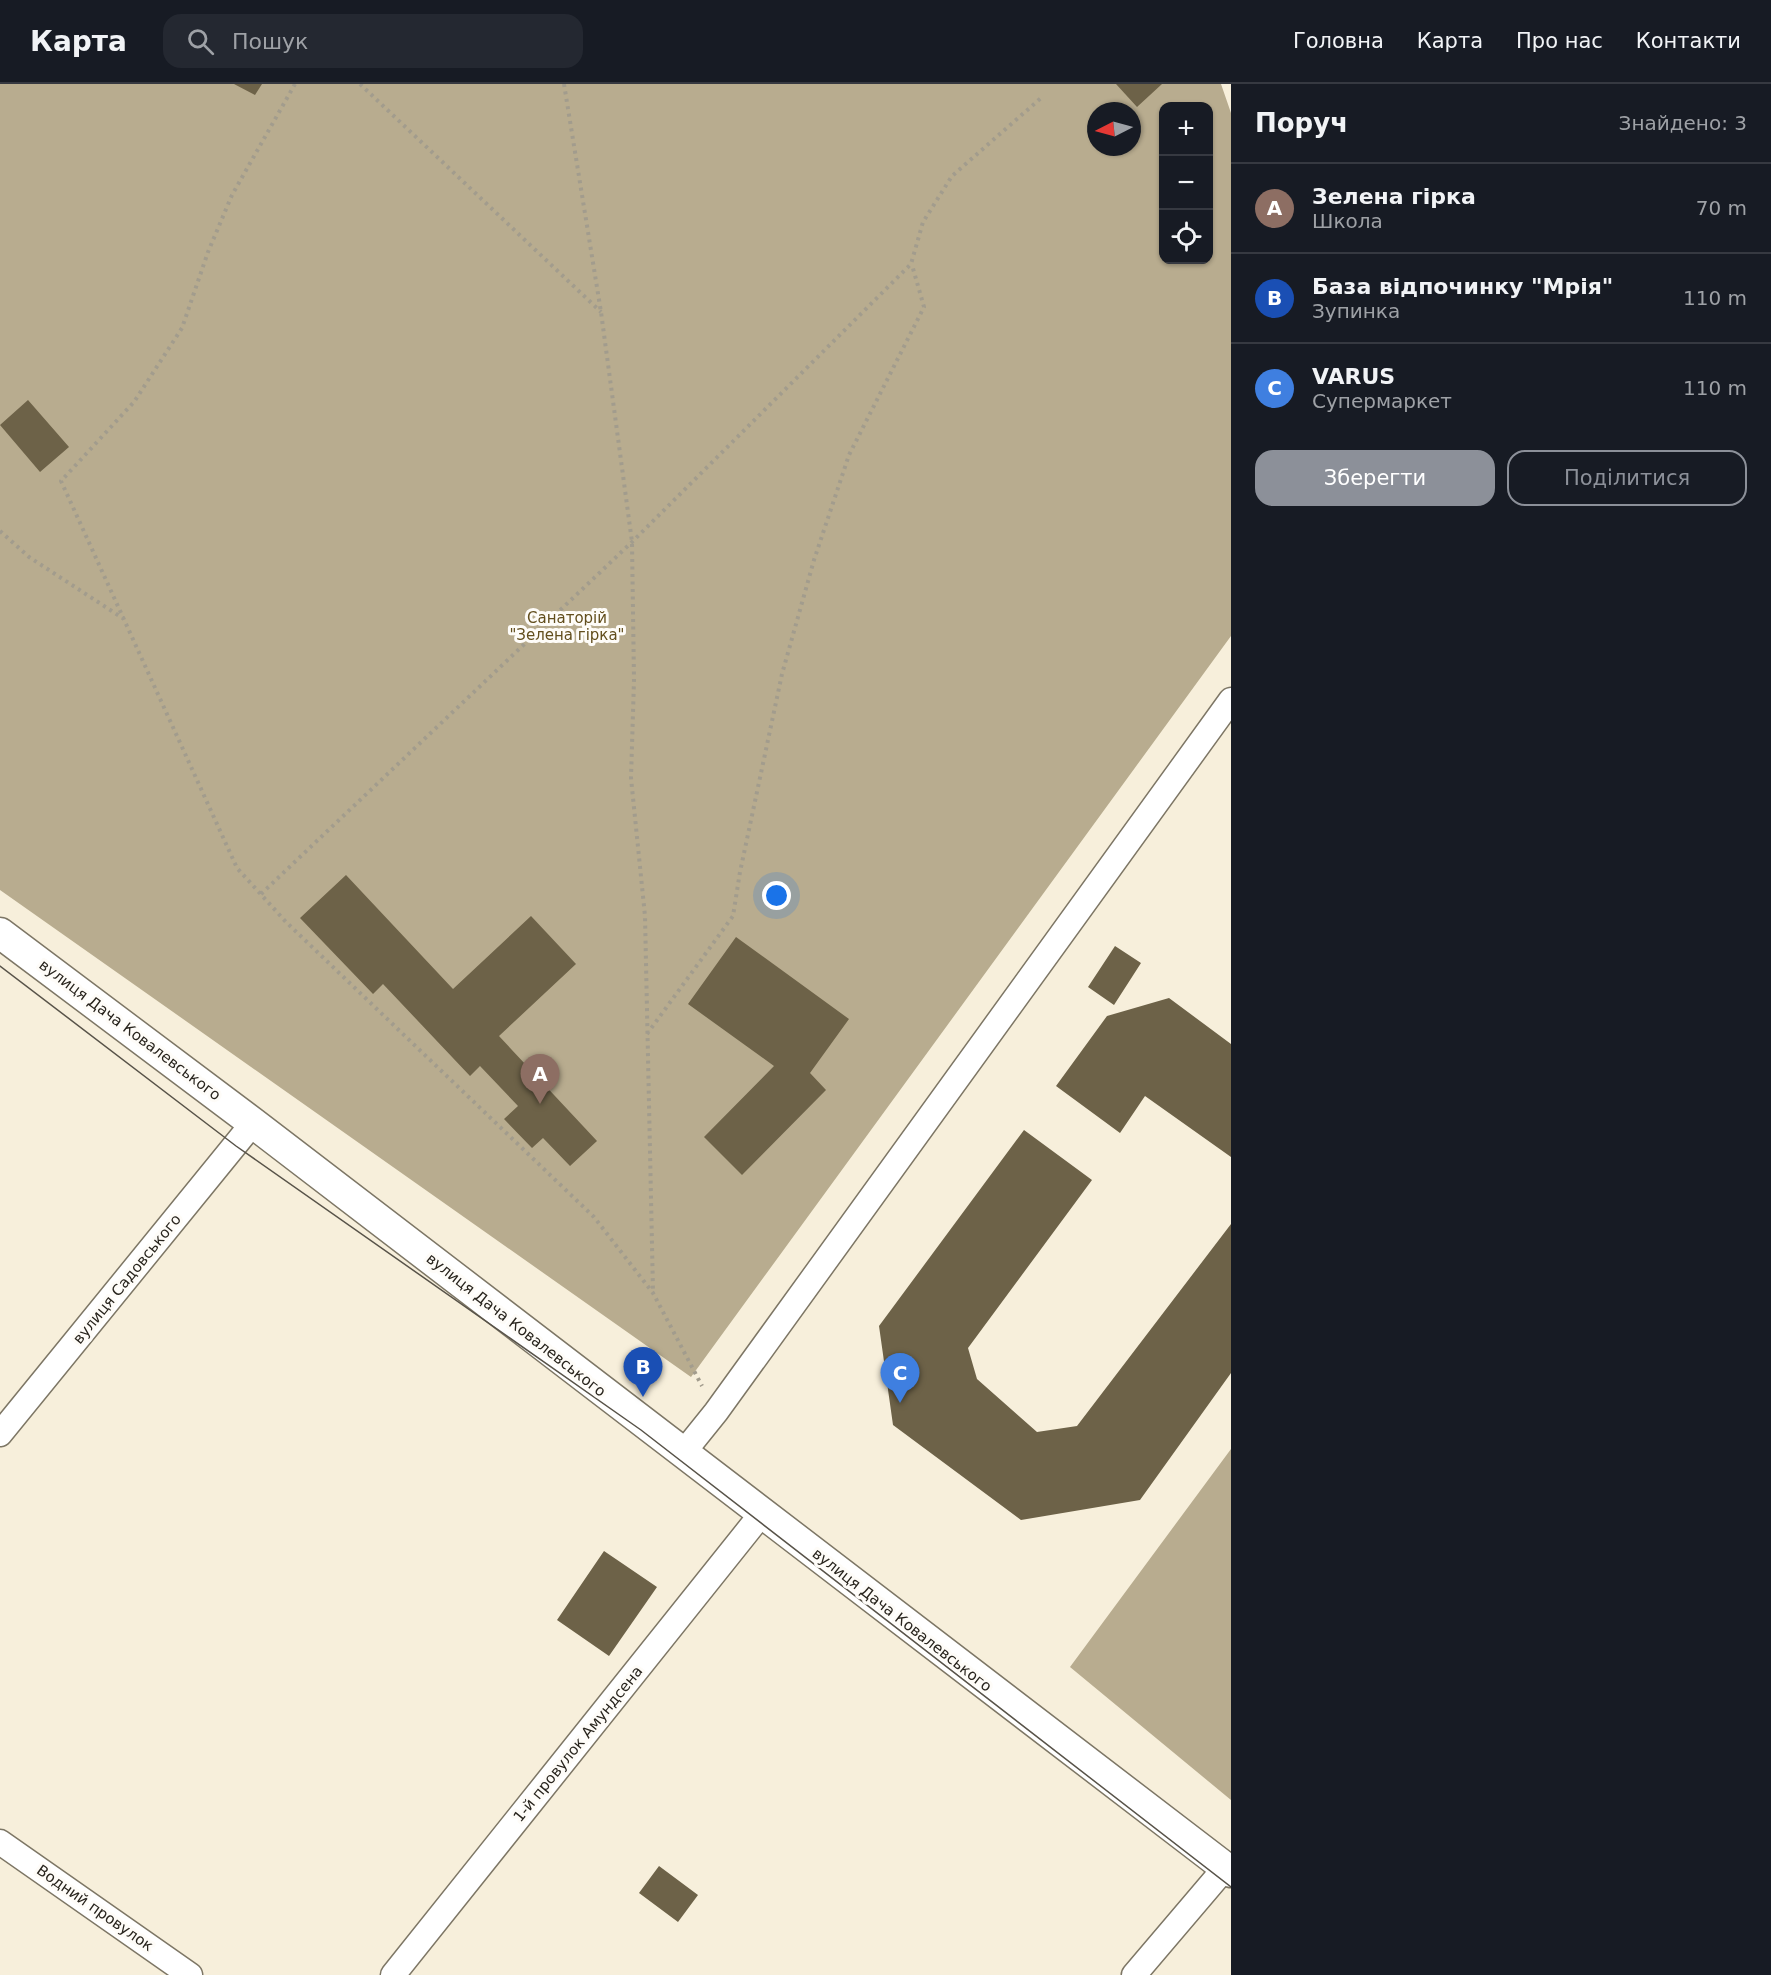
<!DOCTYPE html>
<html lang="uk">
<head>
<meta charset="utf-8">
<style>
	:root { --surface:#171b24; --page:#242831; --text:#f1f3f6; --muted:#9ea1a6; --line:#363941; --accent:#8c9099 }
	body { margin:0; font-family:"DejaVu Sans",sans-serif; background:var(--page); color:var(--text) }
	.controls { position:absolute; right:18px; top:18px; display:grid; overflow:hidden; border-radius:12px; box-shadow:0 2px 4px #0004 }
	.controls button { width:54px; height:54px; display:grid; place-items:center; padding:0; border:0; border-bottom:2px solid var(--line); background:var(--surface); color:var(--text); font:30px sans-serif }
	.compass { position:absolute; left:1087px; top:18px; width:54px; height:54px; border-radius:50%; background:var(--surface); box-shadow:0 2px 4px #0004; rotate:264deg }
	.you { position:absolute; left:777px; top:812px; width:21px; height:21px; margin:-15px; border:4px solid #fff; border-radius:50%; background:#1a73e8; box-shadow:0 0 0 9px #1a73e833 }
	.badge { display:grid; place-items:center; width:39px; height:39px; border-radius:50%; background:var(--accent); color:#fff; font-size:20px; font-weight:700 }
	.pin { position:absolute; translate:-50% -50px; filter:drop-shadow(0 2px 3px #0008) }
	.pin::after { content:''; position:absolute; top:32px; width:21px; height:18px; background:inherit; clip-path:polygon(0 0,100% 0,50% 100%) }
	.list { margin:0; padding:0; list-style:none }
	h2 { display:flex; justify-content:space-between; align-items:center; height:78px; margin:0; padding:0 24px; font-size:26px }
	h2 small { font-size:20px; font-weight:400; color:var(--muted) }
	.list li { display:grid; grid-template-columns:39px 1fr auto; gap:18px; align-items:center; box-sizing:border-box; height:90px; padding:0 24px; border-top:2px solid var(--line) }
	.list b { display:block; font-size:22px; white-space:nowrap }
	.list p { margin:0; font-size:20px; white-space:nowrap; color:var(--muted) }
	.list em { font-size:20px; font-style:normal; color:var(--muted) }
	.actions { display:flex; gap:12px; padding:18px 24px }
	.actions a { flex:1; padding:14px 0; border:2px solid var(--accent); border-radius:18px; text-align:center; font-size:21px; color:var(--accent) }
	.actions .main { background:var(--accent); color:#fff }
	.icon { flex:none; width:33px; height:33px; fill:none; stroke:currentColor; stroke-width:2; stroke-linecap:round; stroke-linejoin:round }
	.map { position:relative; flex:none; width:1231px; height:1891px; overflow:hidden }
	header { display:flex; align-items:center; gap:36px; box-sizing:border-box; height:84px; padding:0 30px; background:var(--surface); border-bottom:2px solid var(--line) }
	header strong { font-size:28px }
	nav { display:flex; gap:33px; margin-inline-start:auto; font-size:21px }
	.search { width:420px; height:54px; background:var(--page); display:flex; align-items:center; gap:15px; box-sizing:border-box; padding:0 21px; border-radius:18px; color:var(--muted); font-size:22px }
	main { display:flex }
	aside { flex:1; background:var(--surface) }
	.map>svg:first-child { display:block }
</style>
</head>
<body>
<header>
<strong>Карта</strong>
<div class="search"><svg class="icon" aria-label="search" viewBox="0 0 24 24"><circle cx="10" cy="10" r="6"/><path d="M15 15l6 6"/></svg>Пошук</div>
<nav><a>Головна</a><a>Карта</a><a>Про нас</a><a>Контакти</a></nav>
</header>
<main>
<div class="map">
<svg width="1231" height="1891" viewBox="0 0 1231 1891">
	<rect width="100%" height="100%" fill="#f7efdb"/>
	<path fill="#b8ac8f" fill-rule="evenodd" d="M 0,0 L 1221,0 L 1231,29 L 1231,552 L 691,1293 L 0,806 ZM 1164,22 L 1208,22 L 1208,176 L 1164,176 ZM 1096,27 L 1132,27 L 1132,63 L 1096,63 Z
		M 1231,1365 L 1231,1716 L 1070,1583 Z"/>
	<path fill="#6d6248" d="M 234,0 L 262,0 L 255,11 Z
		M 1116,0 L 1162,0 L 1137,23 Z
		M 28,316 L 69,363 L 40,388 L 0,341 Z
		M 346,791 L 453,905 L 531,832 L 576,880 L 499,952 L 597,1057 L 570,1082 L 543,1054 L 532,1064 L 504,1035 L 518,1022 L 480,982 L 470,992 L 383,900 L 373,910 L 300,834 Z
		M 736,853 L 849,935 L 810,989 L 826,1006 L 742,1091 L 704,1053 L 774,982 L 688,920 Z
		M 1115,862 L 1141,879 L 1114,921 L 1088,903 Z
		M 1169,914 L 1231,960 L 1231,1073 L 1145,1012 L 1120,1049 L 1056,1002 L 1107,932 Z
		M 1024,1046 L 1092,1096 L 968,1264 L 977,1295 L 1037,1348 L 1077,1342 L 1231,1140 L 1231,1289 L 1140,1416 L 1021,1436 L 893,1341 L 879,1242 Z
		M 604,1467 L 657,1503 L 609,1572 L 557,1536 Z
		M 659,1782 L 698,1811 L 678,1838 L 639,1809 Z"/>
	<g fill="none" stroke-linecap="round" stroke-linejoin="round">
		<defs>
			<path id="minor" d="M 0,1350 L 253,1039
				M 683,1369 L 716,1328 L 1231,616
				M 0,1758 L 190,1891
				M 393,1891 L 763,1428
				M 1134,1891 L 1225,1784"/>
			<path id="tertiary" d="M 0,849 L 253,1039 L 1231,1788"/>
		</defs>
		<use href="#minor" stroke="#7d7665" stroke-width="27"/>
		<use href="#tertiary" stroke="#7d7665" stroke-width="33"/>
		<path stroke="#a29c8d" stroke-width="4" stroke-dasharray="3 4.5" stroke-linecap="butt" d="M 295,0 L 232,111 L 208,168 L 182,244 L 134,318 L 61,397 L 237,784 L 286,838 L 594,1133 L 653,1209 L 702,1302
			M 360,0 L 601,228
			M 564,0 L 601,228 L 632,458 L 634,596 L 631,694 L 645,832 L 653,1208
			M 0,447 L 29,473 L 124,535
			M 261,810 L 632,458 L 911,180 L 923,138 L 952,92 L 1041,14
			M 647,950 L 733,832 L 740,788 L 782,590 L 814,476 L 849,371 L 924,223 L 912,181"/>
		<use href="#minor" stroke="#fff" stroke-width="24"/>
		<use href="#tertiary" stroke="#fff" stroke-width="30"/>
		<path stroke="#585349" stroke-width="1.5" d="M 0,882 L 236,1062 L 641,1346 L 1231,1803"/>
	</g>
	<g text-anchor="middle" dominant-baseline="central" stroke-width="6" stroke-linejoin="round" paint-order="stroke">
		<g font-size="15" fill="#624e1d" stroke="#fefcf8">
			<text x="567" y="534">Санаторій<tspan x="567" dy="17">"Зелена гірка"</tspan></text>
		</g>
		<g font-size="15" fill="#28241d" stroke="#fefcf8">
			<text transform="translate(130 946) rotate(37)">вулиця Дача Ковалевського</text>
			<text transform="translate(127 1195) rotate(-51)">вулиця Садовського</text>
			<text transform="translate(516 1241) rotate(38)">вулиця Дача Ковалевського</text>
			<text transform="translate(902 1536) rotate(38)">вулиця Дача Ковалевського</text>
			<text transform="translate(578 1660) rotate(-51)">1-й провулок Амундсена</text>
			<text transform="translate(95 1824) rotate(35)">Водний провулок</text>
		</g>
	</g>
</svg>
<div class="controls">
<button>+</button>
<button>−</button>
<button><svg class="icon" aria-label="locate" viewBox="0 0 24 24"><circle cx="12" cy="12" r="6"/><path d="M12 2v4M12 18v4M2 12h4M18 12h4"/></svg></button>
</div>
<svg class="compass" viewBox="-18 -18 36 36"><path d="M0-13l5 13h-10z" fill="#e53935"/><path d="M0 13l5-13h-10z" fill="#9ea1a6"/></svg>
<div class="you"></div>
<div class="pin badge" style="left:540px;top:1020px;background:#8d6e63">A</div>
<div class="pin badge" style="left:643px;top:1313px;background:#1a4fb4">B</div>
<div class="pin badge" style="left:900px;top:1319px;background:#3f7fe0">C</div>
</div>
<aside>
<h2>Поруч<small>Знайдено: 3</small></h2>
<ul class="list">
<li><span class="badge" style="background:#8d6e63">A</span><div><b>Зелена гірка</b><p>Школа</p></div><em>70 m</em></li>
<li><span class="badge" style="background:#1a4fb4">B</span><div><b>База відпочинку &quot;Мрія&quot;</b><p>Зупинка</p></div><em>110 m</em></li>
<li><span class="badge" style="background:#3f7fe0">C</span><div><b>VARUS</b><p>Супермаркет</p></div><em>110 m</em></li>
</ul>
<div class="actions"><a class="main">Зберегти</a><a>Поділитися</a></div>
</aside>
</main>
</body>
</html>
